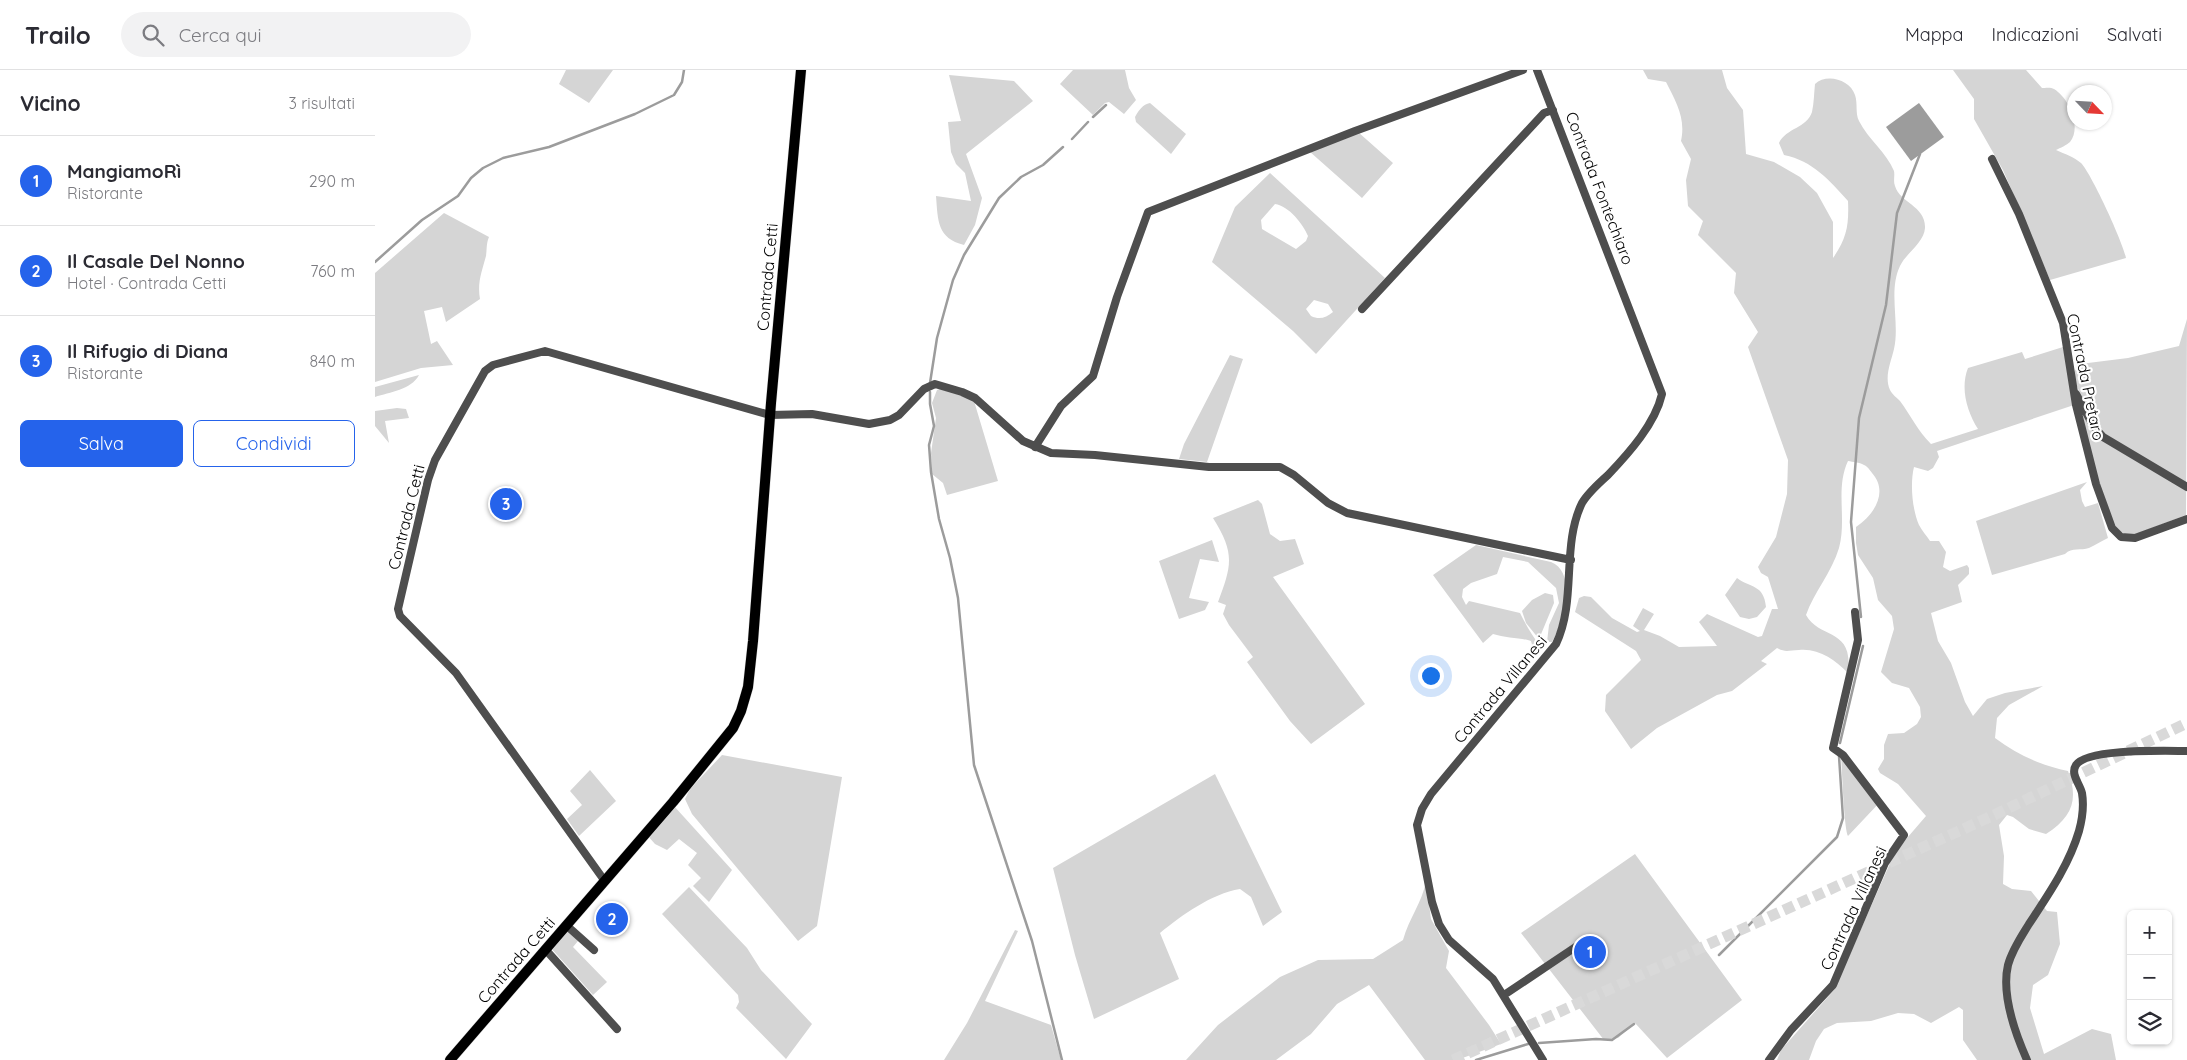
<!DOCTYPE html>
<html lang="it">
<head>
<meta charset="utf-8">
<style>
	:root { --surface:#fff; --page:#f2f2f3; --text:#2b2b33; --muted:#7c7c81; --line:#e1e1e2; --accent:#2563eb }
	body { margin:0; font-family:Quicksand,sans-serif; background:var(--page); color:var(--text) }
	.controls { position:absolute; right:15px; bottom:15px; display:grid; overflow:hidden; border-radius:8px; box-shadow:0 1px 4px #0004 }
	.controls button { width:45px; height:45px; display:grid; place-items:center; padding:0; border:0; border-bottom:1px solid var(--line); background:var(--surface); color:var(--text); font:25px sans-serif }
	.compass { position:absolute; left:1692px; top:15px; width:45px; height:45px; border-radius:50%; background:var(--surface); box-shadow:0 1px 4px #0004; rotate:115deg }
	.you { position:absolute; left:1055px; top:605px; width:18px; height:18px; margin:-12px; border:4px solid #fff; border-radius:50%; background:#1a73e8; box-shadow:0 0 0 8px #1a73e833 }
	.badge { display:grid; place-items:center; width:32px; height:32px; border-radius:50%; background:var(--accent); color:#fff; font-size:16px; font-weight:700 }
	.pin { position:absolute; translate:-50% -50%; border:2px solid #fff; box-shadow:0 1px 5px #0006 }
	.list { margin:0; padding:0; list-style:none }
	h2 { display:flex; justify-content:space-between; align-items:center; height:65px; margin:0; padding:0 20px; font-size:21px }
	h2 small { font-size:16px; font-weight:400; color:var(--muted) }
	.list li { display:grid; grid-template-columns:32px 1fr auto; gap:15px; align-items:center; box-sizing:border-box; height:90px; padding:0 20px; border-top:1px solid var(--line) }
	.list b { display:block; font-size:19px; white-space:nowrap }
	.list p { margin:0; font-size:16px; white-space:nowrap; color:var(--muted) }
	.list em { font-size:16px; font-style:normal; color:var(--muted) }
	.actions { display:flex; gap:10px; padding:15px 20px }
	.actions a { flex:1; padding:11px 0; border:1px solid var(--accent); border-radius:8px; text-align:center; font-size:18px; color:var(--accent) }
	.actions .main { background:var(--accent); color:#fff }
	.icon { flex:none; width:28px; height:28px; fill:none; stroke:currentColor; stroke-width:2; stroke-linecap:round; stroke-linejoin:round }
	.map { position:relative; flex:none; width:1812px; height:990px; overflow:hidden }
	header { display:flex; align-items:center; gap:30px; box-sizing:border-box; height:70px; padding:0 25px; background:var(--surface); border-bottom:1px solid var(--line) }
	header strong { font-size:24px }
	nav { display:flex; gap:28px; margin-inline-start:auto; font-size:18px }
	.search { width:350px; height:45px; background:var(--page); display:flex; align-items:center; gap:12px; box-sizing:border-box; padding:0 18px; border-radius:28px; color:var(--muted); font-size:19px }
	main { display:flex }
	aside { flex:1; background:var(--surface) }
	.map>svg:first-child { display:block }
</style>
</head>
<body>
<header>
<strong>Trailo</strong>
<div class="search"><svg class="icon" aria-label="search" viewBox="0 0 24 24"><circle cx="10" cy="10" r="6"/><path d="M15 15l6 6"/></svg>Cerca qui</div>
<nav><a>Mappa</a><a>Indicazioni</a><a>Salvati</a></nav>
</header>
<main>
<aside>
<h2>Vicino<small>3 risultati</small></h2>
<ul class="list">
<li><span class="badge">1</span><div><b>MangiamoRì</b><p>Ristorante</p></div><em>290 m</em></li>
<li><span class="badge">2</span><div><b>Il Casale Del Nonno</b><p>Hotel · Contrada Cetti</p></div><em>760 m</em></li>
<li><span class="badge">3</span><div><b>Il Rifugio di Diana</b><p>Ristorante</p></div><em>840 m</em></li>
</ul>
<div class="actions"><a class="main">Salva</a><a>Condividi</a></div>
</aside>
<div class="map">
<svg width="1812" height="990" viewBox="0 0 1812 990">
	<rect width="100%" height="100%" fill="#fff"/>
	<path fill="#d5d5d5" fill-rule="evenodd" d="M 191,0 L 238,0 L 214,33 L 184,14 Z
		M 698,0 L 750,0 L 754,18 L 761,30 L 749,44 L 734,32 L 730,33 L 718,45 L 685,14 Z
		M 1268,0 L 1347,0 L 1352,18 L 1368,40 L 1371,84 L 1399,92 L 1425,107 L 1442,123 L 1458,152 L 1458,188 C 1472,168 1474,155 1473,131 C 1454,110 1438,91 1409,85 L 1404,73 C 1411,58 1432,58 1437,42 C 1439,33 1439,23 1440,14 C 1451,3 1475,9 1480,25 C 1483,34 1480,43 1484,51 C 1493,69 1512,83 1519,101 C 1520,106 1518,111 1520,116 C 1525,133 1551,136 1550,158 C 1549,173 1531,183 1525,196 C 1513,221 1525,253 1519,279 C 1516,292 1509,307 1515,320 C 1517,324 1522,328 1525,331 C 1536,346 1543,361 1556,374 L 1603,359 C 1592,342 1585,318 1593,298 L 1647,282 L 1650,289 L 1688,277 L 1699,335 L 1562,381 L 1564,387 L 1558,398 L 1553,401 L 1539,397 C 1535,413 1537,439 1544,455 C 1547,461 1552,466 1555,471 L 1564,471 L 1571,482 L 1568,497 L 1575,501 L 1592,495 L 1594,498 L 1594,504 L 1583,515 L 1587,532 L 1556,543 L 1563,571 L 1576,593 L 1590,632 L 1598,646 L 1612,629 L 1630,623 L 1668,616 L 1634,635 L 1622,648 L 1620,668 C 1643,685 1665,695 1693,701 C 1704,730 1697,747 1671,764 L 1654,759 L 1638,747 L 1632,745 L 1624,755 L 1629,786 L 1628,814 L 1637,819 L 1656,821 L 1672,841 L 1682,842 L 1685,874 L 1673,905 L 1658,915 L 1655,938 L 1669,984 L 1717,959 L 1736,964 L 1741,990 L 1602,990 L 1588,970 L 1588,940 L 1584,937 L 1556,953 L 1539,944 L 1523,943 L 1496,951 L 1462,953 L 1449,959 L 1441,971 L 1434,990 L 1402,990 L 1406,980 L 1459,920 L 1520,782 L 1551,746 L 1523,714 L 1505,703 L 1503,699 L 1509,689 L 1509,675 L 1513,664 L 1529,663 L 1542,654 L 1546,647 L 1545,637 L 1534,618 L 1517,613 L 1506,602 L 1519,559 L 1517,546 L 1503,530 L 1498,508 L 1483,485 L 1481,473 L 1481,457 C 1499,445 1514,422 1497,403 C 1495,400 1492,396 1489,395 C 1484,392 1478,392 1473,391 C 1460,419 1472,448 1464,478 C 1457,502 1439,522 1431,545 C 1445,570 1479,557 1473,603 C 1460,590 1444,578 1424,580 C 1414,580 1411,583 1402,578 L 1386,591 L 1392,594 L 1357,621 L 1342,625 L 1282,658 L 1256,679 L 1230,641 L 1231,625 L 1266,590 L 1261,581 L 1200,542 L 1204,528 L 1209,526 L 1216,527 L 1237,548 L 1262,562 L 1265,561 L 1258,556 L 1268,538 L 1279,544 L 1269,560 L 1285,566 L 1304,577 L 1342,576 L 1324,552 L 1332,544 L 1383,567 L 1387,566 L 1397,539 L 1403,539 L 1393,507 L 1386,503 L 1383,497 L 1401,467 L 1412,424 L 1413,390 L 1373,277 L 1383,262 L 1359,223 L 1361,203 L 1323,165 L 1328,151 L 1313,136 L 1311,110 L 1316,89 L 1306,71 C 1311,48 1301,32 1291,12 L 1273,9 Z
		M 1578,0 L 1651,0 L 1667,18 C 1670,18 1676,17 1679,19 C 1694,28 1707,57 1695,72 C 1692,75 1685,78 1681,80 C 1690,84 1699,87 1706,93 C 1716,103 1748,172 1751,188 L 1675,210 L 1628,100 L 1599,49 L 1599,29 Z
		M 574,5 L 639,11 L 658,31 L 591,84 L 607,128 L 600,155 L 589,175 C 562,168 563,151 561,126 L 596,131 L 590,103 L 581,94 L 576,82 L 573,52 L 586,51 Z
		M 775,33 L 811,64 L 796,84 L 761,52 L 760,47 C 763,41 768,34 775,33 Z
		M 983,62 L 1018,93 L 987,128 L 934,81 Z
		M 895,103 L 1010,208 L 941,284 L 918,261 L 837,192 L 860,137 ZM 900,134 C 914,136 928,154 933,166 L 931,171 L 921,179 L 887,159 L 886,150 ZM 939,230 L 953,234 L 958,242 C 951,248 944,250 936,246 L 931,239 Z
		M 69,143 L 114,167 C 111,174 112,180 111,186 C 107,201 102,213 105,229 L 71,252 L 67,237 L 49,241 L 56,274 L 62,271 L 78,295 L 46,298 L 0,312 L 0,203 Z
		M 1812,249 L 1811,445 L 1756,466 C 1753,465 1747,463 1745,461 C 1727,447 1710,359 1704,334 L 1708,333 C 1706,322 1699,314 1699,302 L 1705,294 L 1753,288 L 1804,276 Z
		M 855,285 L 868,289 L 832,392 L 804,389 L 809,374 Z
		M 44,305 C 36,320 15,322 0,327 L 0,317 Z
		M 568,318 L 599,331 L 623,411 L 572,425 L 568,413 L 557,404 L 556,383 L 561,348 L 557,333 L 562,320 Z
		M 22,338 L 31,339 L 34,348 L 10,351 L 14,373 L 0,356 L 0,341 Z
		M 1712,412 L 1705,420 L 1707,431 L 1710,437 L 1723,433 L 1733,468 C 1726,471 1721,475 1714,478 C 1706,481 1697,477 1690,484 L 1617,505 L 1601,451 Z
		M 883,430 L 887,434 L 895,464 L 905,471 L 920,469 L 929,494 L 898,507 L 990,634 L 936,674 L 915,651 L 872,592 L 878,587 L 854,555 L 848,544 L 851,535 L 843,532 C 857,495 860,483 838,448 Z
		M 837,470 L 844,492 L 825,489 L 814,528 L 834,532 L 830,540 L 804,549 L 784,491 Z
		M 1101,475 L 1176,492 C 1203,503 1188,553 1177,572 L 1172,572 L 1174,555 L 1184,533 L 1181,518 L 1153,492 L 1128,487 L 1122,504 L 1096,513 L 1088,519 L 1087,527 L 1091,535 L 1094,531 L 1145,543 C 1151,555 1158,567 1166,577 L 1162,583 L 1159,582 L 1156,571 C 1148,568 1130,568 1118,564 L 1108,573 L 1058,505 Z
		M 1362,508 C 1375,518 1389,514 1391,537 L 1382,547 L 1374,549 L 1365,547 L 1350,525 Z
		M 1170,523 L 1178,525 L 1179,533 L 1164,569 L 1151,553 L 1147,541 L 1157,530 Z
		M 347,685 L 467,707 L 442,856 L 423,871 L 317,744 L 310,729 L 315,719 Z
		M 1466,685 L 1506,731 L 1473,766 C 1469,759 1467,698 1466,685 Z
		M 215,700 L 241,731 L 204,766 L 192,749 L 207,735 L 195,721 Z
		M 840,704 L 907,842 L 888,856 L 876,827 L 865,819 C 836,824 807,845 785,863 L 804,909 L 719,949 L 700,885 L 678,798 Z
		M 299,736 L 357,800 L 334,832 L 318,816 L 326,808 L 313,795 L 322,783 L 304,769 L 292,780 L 280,774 L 272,765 Z
		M 1260,784 L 1367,930 L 1292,988 L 1260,953 L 1243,968 L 1229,970 L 1146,863 Z
		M 1051,811 L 1056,849 L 1074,881 L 1071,898 L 1114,955 L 1126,974 L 1082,990 L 1050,990 L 994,915 L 962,934 L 936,964 L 901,990 L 811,990 L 843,955 L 905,907 L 943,890 L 998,889 L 1028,870 C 1034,848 1047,833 1051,811 Z
		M 314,817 L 372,878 L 386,900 L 437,954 L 411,989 L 361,938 L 364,932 L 363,925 L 287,844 Z
		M 192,858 L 203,871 L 198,877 L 232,912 L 218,925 L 175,877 Z
		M 640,860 L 643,861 L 610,931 L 676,955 L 686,990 L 569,990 L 592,953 Z"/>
	<path fill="#9c9c9c" d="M 1544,33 L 1569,67 L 1536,91 L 1511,57 Z"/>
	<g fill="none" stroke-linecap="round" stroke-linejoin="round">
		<path stroke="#9c9c9c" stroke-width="2.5" d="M 718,47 L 731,35
			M 697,69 L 713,52
			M 0,192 L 47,150 L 83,126 L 96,108 L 108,98 L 128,88 L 174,77 L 260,44 L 299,25 L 307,12 L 309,0
			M 555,313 L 562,268 L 578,210 L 589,185 L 624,128 L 646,107 L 668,95 L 688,77
			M 555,322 L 555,334 L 559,356 L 554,375 L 556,402 L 564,449 L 575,488 L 583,528 L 599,695 L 657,871 L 687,990
			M 1486,547 L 1476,452 L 1484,348 L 1511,235 L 1522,143 L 1545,84
			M 1465,673 L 1488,576
			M 1344,885 L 1462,767 L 1468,748 L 1464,686
			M 1164,973 L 1221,969 L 1237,970 L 1259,954
			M 1101,990 L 1153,974"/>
		<path stroke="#d9d9d9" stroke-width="11" stroke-dasharray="11 5.5" stroke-linecap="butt" d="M 1078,990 L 1617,746 L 1812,653"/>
		<defs>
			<path id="major" d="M 75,990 L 298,732 L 358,658 L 366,641 L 373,617 L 378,571 L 396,333 L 426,0"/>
		</defs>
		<use href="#major" stroke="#dbdbdb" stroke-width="11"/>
		<path stroke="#4e4e4e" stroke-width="8" d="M 1162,0 L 1287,324 C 1280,354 1254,383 1233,405 C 1224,413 1213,423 1207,433 C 1186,476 1202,530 1181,574 L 1056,724 L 1047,739 L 1042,755 L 1057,832 L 1064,854 L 1074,870 L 1118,909 L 1168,990
			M 1617,89 L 1644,144 L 1688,253 L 1701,335 L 1721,414 L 1737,458 L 1746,467 L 1760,468 L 1812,449
			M 987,239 L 1169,43 L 1178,40
			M 1701,324 L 1719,357 L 1728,367 L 1812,417
			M 660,377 L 686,336 L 718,306 L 742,227 L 773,142 L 980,61 L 1148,0
			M 229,810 L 81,603 L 25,546 L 23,539 L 53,410 L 60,390 L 110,301 L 118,295 L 170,281 L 395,345 L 437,344 L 494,354 L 515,350 L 524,345 L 549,319 L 560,314 L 587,322 L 600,328 L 648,371 L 676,383 L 720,385 L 834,397 L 905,397 L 919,405 L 953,433 L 972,443 L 1196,490
			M 191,855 L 219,880
			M 170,879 L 242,959
			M 1129,925 L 1205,874
			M 1394,990 L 1416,960 L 1458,915 L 1510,793 L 1529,765 L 1468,685 L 1458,678 L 1483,570 L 1480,542
			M 1652,990 C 1640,963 1626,925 1633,895 C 1637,880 1646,867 1654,854 C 1673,825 1694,795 1704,761 C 1707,750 1709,735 1707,723 C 1705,714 1695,704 1701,695 C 1712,678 1792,681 1812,681"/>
		<use href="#major" stroke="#000" stroke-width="10"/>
	</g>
	<g text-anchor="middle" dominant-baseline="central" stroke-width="4.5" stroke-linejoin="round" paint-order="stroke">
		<g font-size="16" fill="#000" stroke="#fff">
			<text transform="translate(1225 118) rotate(69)">Contrada Fontechiaro</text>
			<text transform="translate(392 207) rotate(-85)">Contrada Cetti</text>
			<text transform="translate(1711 307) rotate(78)">Contrada Pretaro</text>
			<text transform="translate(31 447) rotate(-76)">Contrada Cetti</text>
			<text transform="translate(1125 619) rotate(-50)">Contrada Villanesi</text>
			<text transform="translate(1478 838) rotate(-65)">Contrada Villanesi</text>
			<text transform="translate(141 890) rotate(-49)">Contrada Cetti</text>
		</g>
	</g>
</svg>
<div class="controls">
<button>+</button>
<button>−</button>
<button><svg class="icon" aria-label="layers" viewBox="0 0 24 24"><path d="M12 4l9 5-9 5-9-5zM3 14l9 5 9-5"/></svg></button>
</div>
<svg class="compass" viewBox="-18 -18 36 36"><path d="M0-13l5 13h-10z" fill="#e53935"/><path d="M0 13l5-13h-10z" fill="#7c7c81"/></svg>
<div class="you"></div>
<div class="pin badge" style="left:1215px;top:882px">1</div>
<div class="pin badge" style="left:237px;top:849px">2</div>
<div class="pin badge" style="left:131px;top:434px">3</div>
</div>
</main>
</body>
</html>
